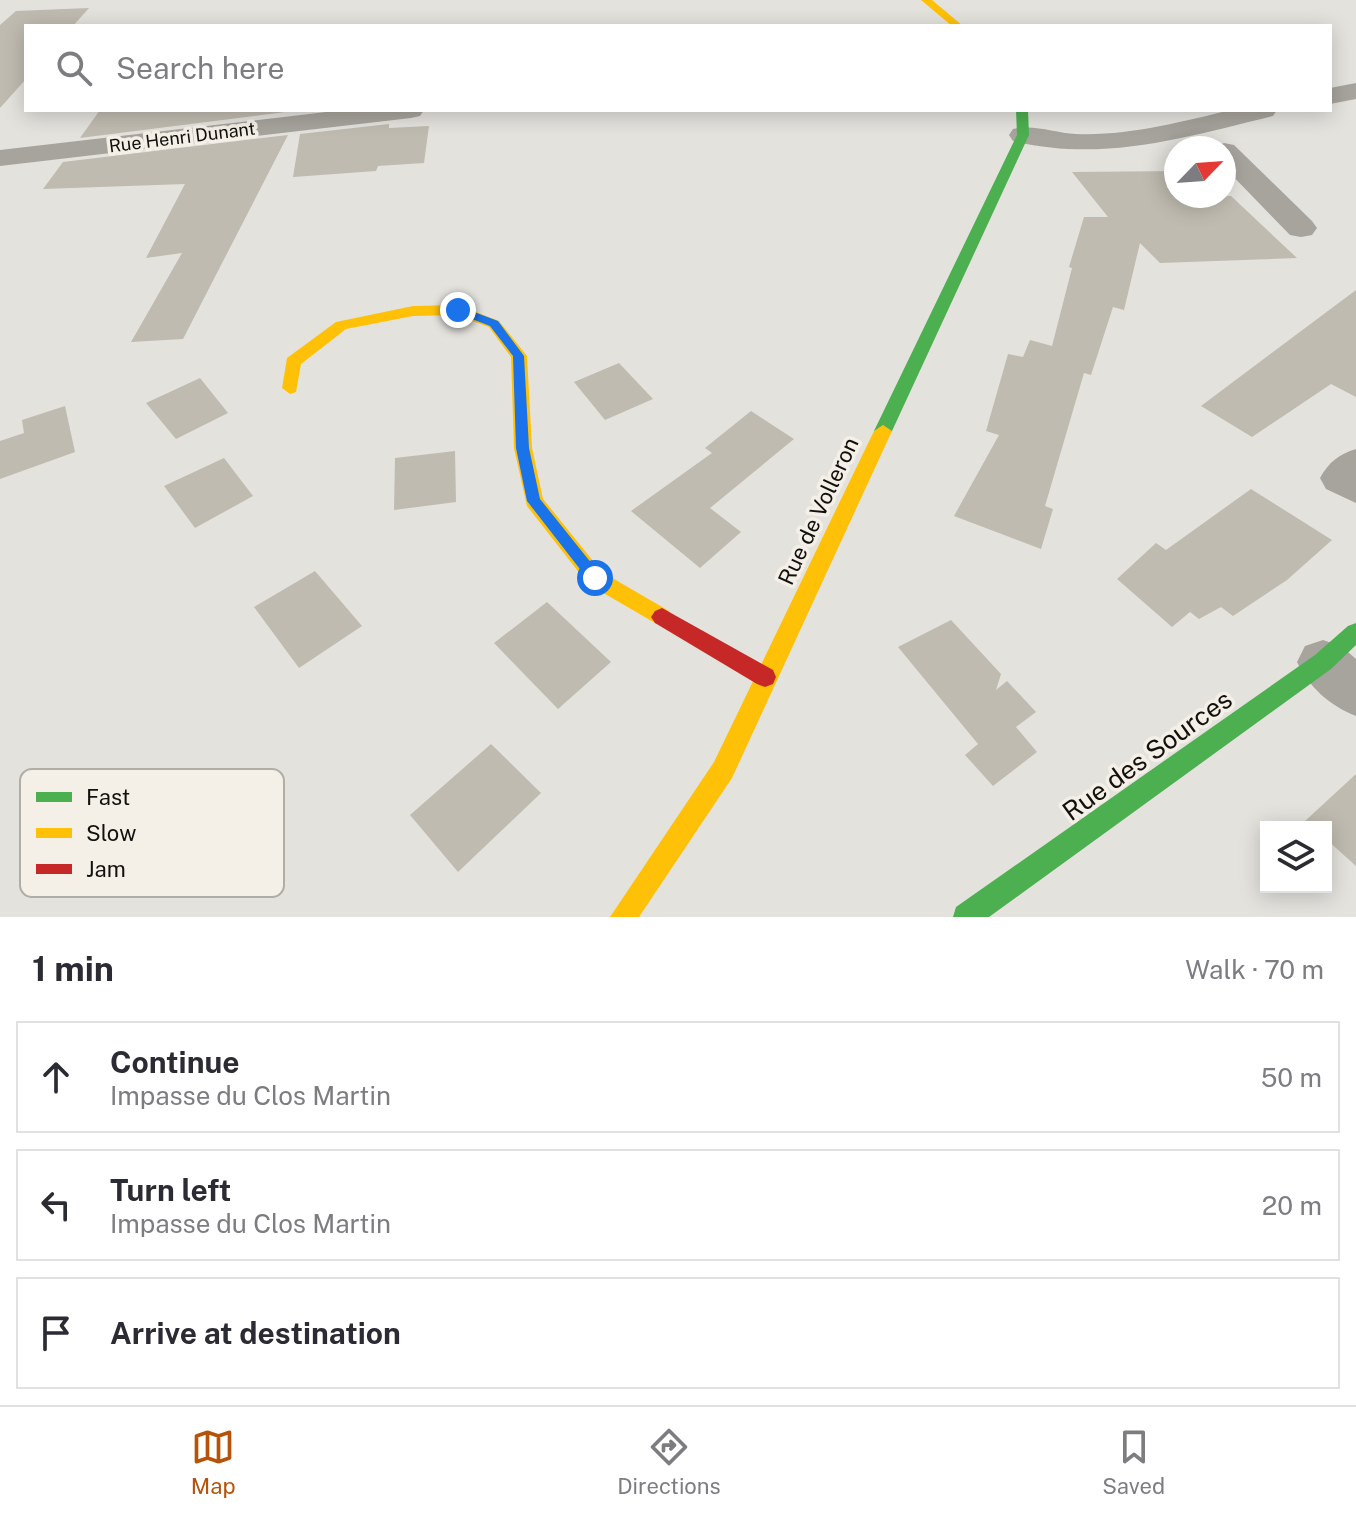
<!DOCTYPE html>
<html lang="en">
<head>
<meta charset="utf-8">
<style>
	:root { --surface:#fff; --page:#f7f7f7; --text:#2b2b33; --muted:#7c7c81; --line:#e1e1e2; --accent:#b45309 }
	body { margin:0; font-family:"Public Sans",sans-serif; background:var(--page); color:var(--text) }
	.controls { position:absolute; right:24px; bottom:24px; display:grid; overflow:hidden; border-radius:0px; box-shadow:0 4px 20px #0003 }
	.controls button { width:72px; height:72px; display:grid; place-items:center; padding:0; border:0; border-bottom:2px solid var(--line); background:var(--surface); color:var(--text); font:40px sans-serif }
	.compass { position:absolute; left:1164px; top:136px; width:72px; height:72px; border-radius:50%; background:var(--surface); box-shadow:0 4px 20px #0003; rotate:65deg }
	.stop { position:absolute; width:24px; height:24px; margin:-18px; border:6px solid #1a73e8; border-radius:50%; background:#fff }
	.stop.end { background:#1a73e8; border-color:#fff; box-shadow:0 2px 8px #0008 }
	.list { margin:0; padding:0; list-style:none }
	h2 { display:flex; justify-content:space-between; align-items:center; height:104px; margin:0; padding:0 32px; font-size:34px }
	h2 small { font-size:26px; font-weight:400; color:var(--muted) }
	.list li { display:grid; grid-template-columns:52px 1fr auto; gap:24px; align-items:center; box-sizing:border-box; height:112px; margin:0 16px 16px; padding:0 16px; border:2px solid var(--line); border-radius:0px }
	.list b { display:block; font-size:30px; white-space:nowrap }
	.list p { margin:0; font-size:26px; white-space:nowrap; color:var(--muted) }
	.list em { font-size:26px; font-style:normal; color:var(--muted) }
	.icon { flex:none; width:44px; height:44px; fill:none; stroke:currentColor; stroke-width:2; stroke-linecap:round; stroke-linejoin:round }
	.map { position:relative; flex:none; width:1356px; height:917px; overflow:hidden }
	.search { position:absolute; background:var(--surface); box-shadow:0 4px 20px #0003; left:24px; right:24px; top:24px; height:88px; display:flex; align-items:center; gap:20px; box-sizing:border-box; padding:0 28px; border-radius:0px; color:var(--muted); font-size:30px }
	.sheet { height:488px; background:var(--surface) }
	nav { display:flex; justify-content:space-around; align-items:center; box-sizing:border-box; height:112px; border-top:2px solid var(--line); background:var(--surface); font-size:22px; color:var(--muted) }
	nav a { display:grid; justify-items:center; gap:4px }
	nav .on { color:var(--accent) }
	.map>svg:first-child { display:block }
</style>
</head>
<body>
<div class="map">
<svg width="1356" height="917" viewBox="0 0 1356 917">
	<rect width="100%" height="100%" fill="#e4e2dd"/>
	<path fill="#bfbbb0" d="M 89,8 L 73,26 L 26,26 L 26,79 L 0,108 L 0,25 L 16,11 Z
		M 100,110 L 301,110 L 80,138 Z
		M 389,124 L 389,128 L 429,126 L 424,163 L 378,166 L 376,171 L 293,177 L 300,134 Z
		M 288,135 L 183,339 L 131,342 L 182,253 L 146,258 L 185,184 L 43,189 L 63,162 Z
		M 1176,171 L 1176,196 L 1231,196 L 1297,258 L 1160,263 L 1140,243 L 1124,310 L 1113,307 L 1091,375 L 1084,373 L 1045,506 L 1053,509 L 1041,549 L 954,516 L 999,435 L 986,431 L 1008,354 L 1023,357 L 1030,340 L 1052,346 L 1072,268 L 1069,267 L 1084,217 L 1108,217 L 1072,172 Z
		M 1356,290 L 1356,397 L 1331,384 L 1252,437 L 1201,406 Z
		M 619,363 L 653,399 L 605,420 L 574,382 Z
		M 200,378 L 228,413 L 176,439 L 146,403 Z
		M 65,406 L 75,452 L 0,479 L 0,441 L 24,433 L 22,420 Z
		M 751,411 L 794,439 L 710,508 L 741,532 L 700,568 L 631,511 L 712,453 L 705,448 Z
		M 455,451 L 456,502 L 394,510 L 395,458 Z
		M 224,458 L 253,496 L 195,528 L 164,486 Z
		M 1251,489 L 1332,540 L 1287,580 L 1233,616 L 1221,607 L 1199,619 L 1190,612 L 1172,627 L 1117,579 L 1156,543 L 1166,550 Z
		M 315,571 L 362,626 L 299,668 L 254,607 Z
		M 547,602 L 611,662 L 558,709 L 494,643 Z
		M 951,620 L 1001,674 L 996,690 L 1007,681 L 1036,712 L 1016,727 L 1037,752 L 993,786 L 965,755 L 978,744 L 898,647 Z
		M 491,744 L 541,793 L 458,872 L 410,815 Z
		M 1356,774 L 1356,866 L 1326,839 L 1326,827 L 1312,827 L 1305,821 Z"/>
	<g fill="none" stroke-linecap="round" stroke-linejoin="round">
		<path fill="#a7a49d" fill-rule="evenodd" d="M 1356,83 L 1356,99 L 1330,104 L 1330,88 Z
			M 343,110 L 424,110 L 420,116 L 411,118 L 0,166 L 0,150 Z
			M 1231,110 L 1277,110 L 1273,116 C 1186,137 1104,163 1013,141 L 1009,135 L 1013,129 C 1034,124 1055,133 1076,134 C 1129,136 1180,122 1231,110 Z
			M 1224,143 L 1234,145 L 1312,221 L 1317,228 L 1312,235 L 1301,237 L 1290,235 L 1224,167 L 1224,148 L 1212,148 Z
			M 1356,449 L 1356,503 L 1326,489 L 1320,478 C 1329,462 1339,454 1356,449 Z
			M 1323,640 L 1341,646 L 1356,659 L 1356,716 C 1330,706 1309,687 1297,662 L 1305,646 Z"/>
		<path fill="#4caf50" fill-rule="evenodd" d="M 1016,110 L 1028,110 L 1029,135 L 892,431 L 883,437 L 877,435 L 874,431 L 1017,135 Z
			M 1356,623 L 1356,645 L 1331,669 L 989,917 L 953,917 L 956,907 L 1315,655 L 1348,626 Z"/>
		<path fill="#ffc107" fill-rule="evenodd" d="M 921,0 L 932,0 L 963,26 L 952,26 Z
			M 458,305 L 499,321 L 527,356 L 532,448 L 543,499 L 602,572 L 669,611 L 673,617 L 669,623 L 662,626 L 655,623 L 588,584 L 527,506 L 514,448 L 511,357 L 489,327 L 456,315 L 413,316 L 346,329 L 301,364 L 296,392 L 290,394 L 282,388 L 287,358 L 336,322 L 413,306 Z
			M 883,425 L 892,431 L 732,778 L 639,917 L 610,917 L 714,762 L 874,431 Z"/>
		<path fill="#c62828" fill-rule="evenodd" d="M 662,608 L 773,670 L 776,677 L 773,684 L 765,687 L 757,684 L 655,623 L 651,617 L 655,611 Z"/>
	</g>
	<path fill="#1a73e8" d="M 458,306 L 498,321 L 524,356 L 529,448 L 540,499 L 600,574 L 600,582 L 590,582 L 527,501 L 516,448 L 513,356 L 490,326 L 454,312 L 454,307 Z"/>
	<g text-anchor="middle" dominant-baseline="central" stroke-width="7" stroke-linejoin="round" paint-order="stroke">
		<g font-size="18" fill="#11100d" stroke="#f4f0e7">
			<text transform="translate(182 137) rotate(-7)">Rue Henri Dunant</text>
		</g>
		<g font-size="22" fill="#11100d" stroke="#f4f0e7">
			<text transform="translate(818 511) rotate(-65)">Rue de Volleron</text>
		</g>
		<g font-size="26" fill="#11100d" stroke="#f4f0e7">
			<text transform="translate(1147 755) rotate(-36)">Rue des Sources</text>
		</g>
	</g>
	<rect x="20" y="769" width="264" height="128" rx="12" fill="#f4f0e7" stroke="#b0ada6" stroke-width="2"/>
	<rect x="36" y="792" width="36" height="10" fill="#4caf50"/>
	<rect x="36" y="828" width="36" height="10" fill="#ffc107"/>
	<rect x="36" y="864" width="36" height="10" fill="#c62828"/>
	<g font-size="22" fill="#11100d">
		<text x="86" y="805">Fast</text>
		<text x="86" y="841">Slow</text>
		<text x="86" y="877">Jam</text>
	</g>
</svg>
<div class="controls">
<button><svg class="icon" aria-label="layers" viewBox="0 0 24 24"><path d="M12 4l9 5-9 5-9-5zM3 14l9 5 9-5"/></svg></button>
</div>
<svg class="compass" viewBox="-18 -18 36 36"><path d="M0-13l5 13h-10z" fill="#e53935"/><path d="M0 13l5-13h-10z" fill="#7c7c81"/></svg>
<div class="stop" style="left:595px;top:578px"></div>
<div class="stop end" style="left:458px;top:310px"></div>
<div class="search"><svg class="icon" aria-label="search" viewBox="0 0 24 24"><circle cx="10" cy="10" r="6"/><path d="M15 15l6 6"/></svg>Search here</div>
</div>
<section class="sheet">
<h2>1 min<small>Walk · 70 m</small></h2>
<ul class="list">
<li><svg class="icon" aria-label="ahead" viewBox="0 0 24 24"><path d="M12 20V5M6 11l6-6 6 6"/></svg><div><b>Continue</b><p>Impasse du Clos Martin</p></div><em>50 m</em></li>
<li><svg class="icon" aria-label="left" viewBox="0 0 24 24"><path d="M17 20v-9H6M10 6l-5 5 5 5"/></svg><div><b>Turn left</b><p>Impasse du Clos Martin</p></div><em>20 m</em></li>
<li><svg class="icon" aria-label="arrive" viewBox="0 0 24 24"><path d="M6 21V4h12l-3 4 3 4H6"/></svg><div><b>Arrive at destination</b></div></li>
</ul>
</section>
<nav>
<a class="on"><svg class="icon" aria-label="map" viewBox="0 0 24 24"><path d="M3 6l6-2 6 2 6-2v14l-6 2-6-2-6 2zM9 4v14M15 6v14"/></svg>Map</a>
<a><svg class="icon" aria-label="directions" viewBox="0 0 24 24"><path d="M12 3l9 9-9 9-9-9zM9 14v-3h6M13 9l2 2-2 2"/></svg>Directions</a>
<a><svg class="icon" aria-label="saved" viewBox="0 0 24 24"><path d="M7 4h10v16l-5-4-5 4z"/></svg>Saved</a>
</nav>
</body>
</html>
